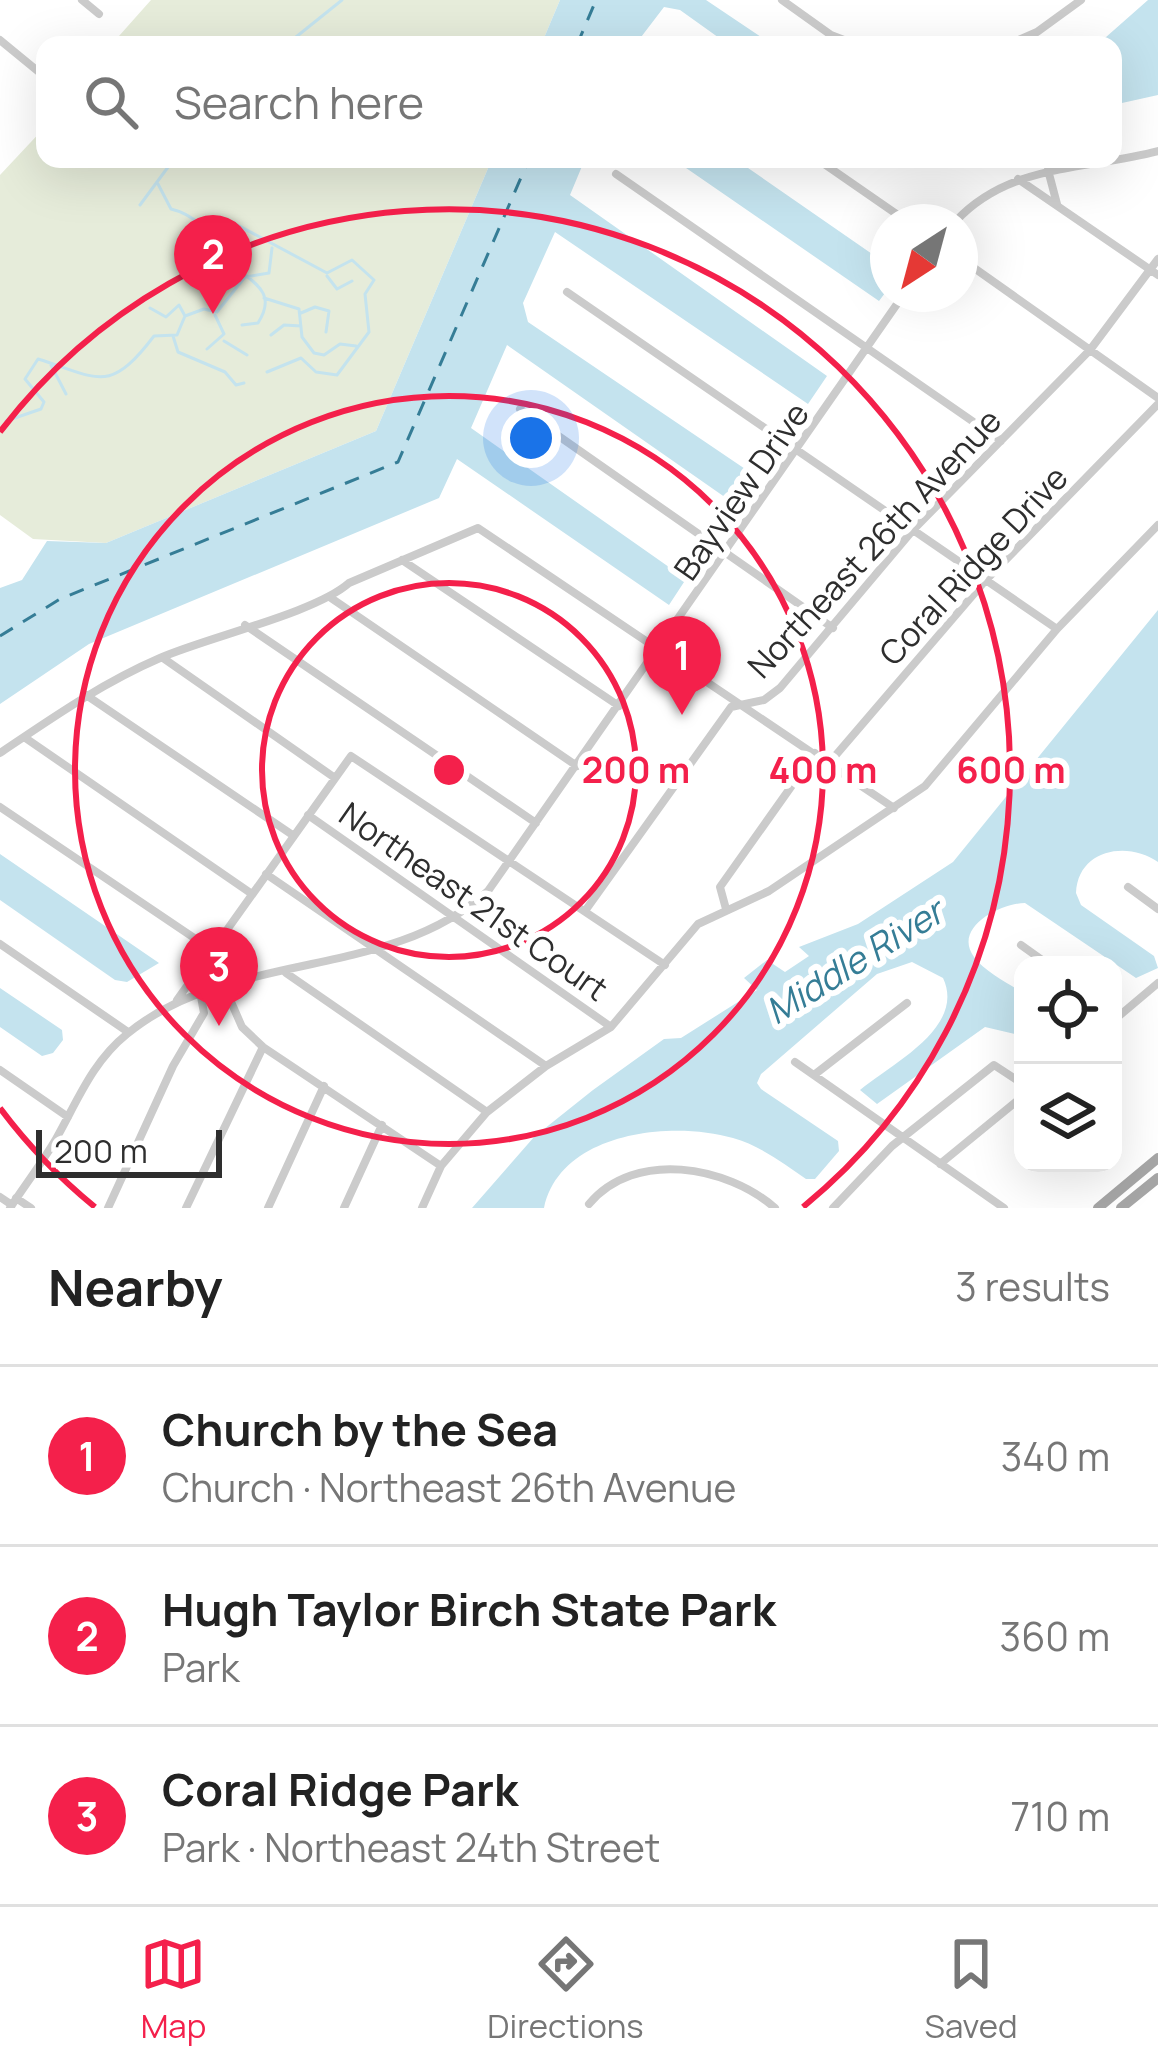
<!DOCTYPE html>
<html lang="en">
<head>
<meta charset="utf-8">
<style>
	:root { --surface:#fff; --page:#f2f2f2; --text:#222; --muted:#767676; --line:#e0e0e0; --accent:#f4204b }
	body { margin:0; font-family:Manrope,sans-serif; background:var(--page); color:var(--text) }
	.controls { position:absolute; right:36px; bottom:36px; display:grid; overflow:hidden; border-radius:24px; box-shadow:0 12px 48px #0002 }
	.controls button { width:108px; height:108px; display:grid; place-items:center; padding:0; border:0; border-bottom:3px solid var(--line); background:var(--surface); color:var(--text); font:60px sans-serif }
	.compass { position:absolute; left:870px; top:204px; width:108px; height:108px; border-radius:50%; background:var(--surface); box-shadow:0 12px 48px #0002; rotate:216deg }
	.scale { position:absolute; left:36px; bottom:30px; width:186px; box-sizing:border-box; padding-left:12px; border:6px solid #2e2e2e; border-top:0; font-size:33px; line-height:42px; white-space:nowrap; color:#2e2e2e; -webkit-text-stroke:9px #fff; paint-order:stroke }
	.you { position:absolute; left:531px; top:438px; width:42px; height:42px; margin:-30px; border:9px solid #fff; border-radius:50%; background:#1a73e8; box-shadow:0 0 0 18px #1a73e833 }
	.badge { display:grid; place-items:center; width:78px; height:78px; border-radius:50%; background:var(--accent); color:#fff; font-size:39px; font-weight:700 }
	.pin { position:absolute; translate:-50% -99px; filter:drop-shadow(0 3px 6px #0008) }
	.pin::after { content:''; position:absolute; top:63px; width:42px; height:36px; background:inherit; clip-path:polygon(0 0,100% 0,50% 100%) }
	.list { margin:0; padding:0; list-style:none }
	h2 { display:flex; justify-content:space-between; align-items:center; height:156px; margin:0; padding:0 48px; font-size:51px }
	h2 small { font-size:39px; font-weight:400; color:var(--muted) }
	.list li { display:grid; grid-template-columns:78px 1fr auto; gap:36px; align-items:center; box-sizing:border-box; height:180px; padding:0 48px; border-top:3px solid var(--line) }
	.list b { display:block; font-size:45px; white-space:nowrap }
	.list p { margin:0; font-size:39px; white-space:nowrap; color:var(--muted) }
	.list em { font-size:39px; font-style:normal; color:var(--muted) }
	.icon { flex:none; width:66px; height:66px; fill:none; stroke:currentColor; stroke-width:2; stroke-linecap:round; stroke-linejoin:round }
	.map { position:relative; flex:none; width:1158px; height:1208px; overflow:hidden }
	.search { position:absolute; background:var(--surface); box-shadow:0 12px 48px #0002; left:36px; right:36px; top:36px; height:132px; display:flex; align-items:center; gap:30px; box-sizing:border-box; padding:0 42px; border-radius:24px; color:var(--muted); font-size:45px }
	.sheet { height:696px; background:var(--surface) }
	nav { display:flex; justify-content:space-around; align-items:center; box-sizing:border-box; height:168px; border-top:3px solid var(--line); background:var(--surface); font-size:33px; color:var(--muted) }
	nav a { display:grid; justify-items:center; gap:6px }
	nav .on { color:var(--accent) }
	.map>svg:first-child { display:block }
</style>
</head>
<body>
<div class="map">
<svg width="1158" height="1208" viewBox="0 0 1158 1208">
	<rect width="100%" height="100%" fill="#fff"/>
	<path fill="#e6ecda" d="M 151,0 L 560,0 L 541,45 L 111,45 Z
		M 45,127 L 45,159 L 492,159 L 376,431 L 106,543 L 33,539 L 0,515 L 0,175 Z"/>
	<path fill="#c4e3ee" d="M 560,0 L 706,0 L 773,45 L 729,45 L 680,10 L 664,7 L 635,45 L 541,45 Z
		M 1148,0 L 1158,0 L 1158,95 L 1113,105 L 1113,45 L 1097,45 Z
		M 492,159 L 585,159 L 570,195 L 827,376 L 808,404 L 555,232 L 523,303 L 528,322 L 757,477 L 739,507 L 507,345 L 471,428 L 686,579 L 669,605 L 457,459 L 439,498 L 89,644 L 0,704 L 0,588 L 22,580 L 47,541 L 106,543 L 376,431 Z
		M 673,159 L 735,159 L 888,265 L 888,289 L 879,301 Z
		M 1158,610 L 1158,862 C 1129,841 1078,848 1076,893 L 1081,905 L 1154,956 L 1158,968 L 1136,978 L 1025,903 C 1002,903 952,927 974,957 C 985,972 1008,983 1023,993 L 1023,1036 L 985,1027 L 877,1104 L 860,1090 C 893,1063 966,1027 943,978 L 912,962 L 877,974 L 761,1074 L 757,1083 L 761,1089 L 838,1141 L 839,1151 L 815,1179 L 806,1179 C 784,1164 759,1145 733,1138 C 671,1120 560,1132 544,1208 L 472,1208 L 534,1137 L 593,1090 L 664,1039 L 681,1038 L 757,990 L 744,978 L 767,960 L 785,972 L 809,956 L 799,947 L 858,924 L 953,862 Z
		M 0,854 L 159,963 L 127,982 L 115,980 L 0,900 Z
		M 0,988 L 62,1030 L 63,1040 L 53,1053 L 42,1056 L 0,1027 Z"/>
	<g fill="none" stroke-linecap="round" stroke-linejoin="round">
		<path stroke="#c4e3ee" stroke-width="3" d="M 286,45 L 342,0
			M 158,184 L 171,209 C 201,216 213,240 231,262 C 247,281 280,289 258,323 L 242,325
			M 140,205 L 174,159
			M 201,222 L 230,221 L 327,273 L 352,260 L 374,280 L 365,294 L 369,332 L 337,375 L 316,372 L 301,358 L 267,372
			M 327,276 L 337,289 L 352,281
			M 264,298 L 299,309 L 302,337 L 314,353 L 324,355 L 340,344 L 356,346
			M 150,308 L 166,317 L 179,305 L 185,316
			M 301,313 L 315,307 L 329,311 L 326,332
			M 271,335 L 284,325 L 301,326
			M 173,336 L 178,352 L 225,372 L 236,385 L 244,383
			M 224,341 L 247,355
			M 207,349 L 224,334 L 215,315
			M 51,365 L 66,394
			M 6,421 L 41,409 L 44,402 L 25,379 L 38,359 C 99,378 109,395 154,336 L 177,335 L 185,316 L 204,309 L 217,312 L 245,277 L 269,273 L 272,248"/>
		<path stroke="#357d96" stroke-width="3" stroke-dasharray="15 12" stroke-linecap="butt" d="M 577,45 L 596,0
			M 0,636 L 60,599 L 398,462 L 529,159"/>
		<path stroke="#cbcbcb" stroke-width="8" d="M 82,0 L 99,14
			M 782,0 L 831,35 L 857,45
			M 0,40 L 45,77
			M 1007,45 L 1037,32 L 1081,0
			M 817,159 L 908,222
			M 1048,170 L 1057,204
			M 616,174 L 1001,441
			M 1018,179 L 1158,275
			M 955,222 C 1009,163 1087,170 1158,151
			M 960,258 L 1158,398
			M 567,292 L 1057,629
			M 520,409 L 833,628
			M 402,560 L 619,706
			M 331,598 L 577,766
			M 245,625 L 536,823
			M 163,658 L 335,778
			M 86,695 L 294,836
			M 24,737 L 252,894
			M 0,753 C 52,718 102,683 160,658 C 208,637 315,613 349,583 L 478,528 L 894,808
			M 829,763 L 985,581 L 1158,404
			M 0,807 L 212,950
			M 308,815 L 611,1027
			M 266,874 L 546,1066
			M 1128,887 L 1158,909
			M 726,909 L 720,887 L 815,753
			M 585,911 L 731,707 L 764,700 L 780,688 L 913,530 L 1090,350 L 1158,259
			M 0,944 L 128,1032
			M 1021,945 L 1049,965
			M 286,973 L 487,1112
			M 225,988 L 242,1027 L 263,1047 L 441,1166
			M 177,1000 L 351,756 L 665,965
			M 1113,1021 L 1158,983
			M 795,1062 L 1004,1208
			M 0,1070 L 68,1117
			M 814,1075 L 907,1003
			M 940,1164 L 1023,1096
			M 0,1197 L 12,1205
			M 16,1198 L 31,1208
			M 589,1204 C 635,1149 727,1166 775,1208
			M 10,1208 C 25,1185 42,1163 56,1139 C 77,1102 92,1062 127,1034 C 230,949 388,982 488,891 L 904,294
			M 108,1208 L 173,1066 L 204,1013 L 197,975
			M 186,1208 L 263,1047
			M 268,1208 L 324,1086
			M 344,1208 L 382,1125
			M 422,1208 L 441,1166 L 487,1112 L 546,1066 L 611,1027 L 698,924 L 769,891 L 925,786 L 1057,629 L 1158,525
			M 833,1208 L 892,1146 L 994,1065 L 1023,1084"/>
		<path stroke="#a6a6a6" stroke-width="10" d="M 1098,1208 L 1158,1158
			M 1121,1208 L 1158,1178"/>
	</g>
	<g fill="none" stroke="#f4204b" stroke-width="6">
		<circle cx="449" cy="770" r="187"/>
		<circle cx="449" cy="770" r="374"/>
		<path d="M95 1207A562 562 0 0 1 0 1108M0 432A562 562 0 1 1 803 1207"/>
	</g>
	<g text-anchor="middle" dominant-baseline="central" stroke-width="12" stroke-linejoin="round" paint-order="stroke">
		<g font-size="33" fill="#2e2e2e" stroke="#fff">
			<text transform="translate(741 491) rotate(-55)">Bayview Drive</text>
			<text transform="translate(874 543) rotate(-47)">Northeast 26th Avenue</text>
			<text transform="translate(973 565) rotate(-47)">Coral Ridge Drive</text>
			<text transform="translate(474 901) rotate(35)">Northeast 21st Court</text>
		</g>
		<g font-size="36" font-style="italic" fill="#357d96" stroke="#fff">
			<text transform="translate(854 961) rotate(-32)">Middle River</text>
		</g>
	</g>
	<circle cx="449" cy="770" r="18" fill="#f4204b" stroke="#fff" stroke-width="6"/>
	<g font-size="36" text-anchor="middle" font-weight="bold" fill="#f4204b" stroke="#fff" stroke-width="12" stroke-linejoin="round" paint-order="stroke">
		<text x="636" y="783">200 m</text>
		<text x="823" y="783">400 m</text>
		<text x="1011" y="783">600 m</text>
	</g>
</svg>
<div class="controls">
<button><svg class="icon" aria-label="locate" viewBox="0 0 24 24"><circle cx="12" cy="12" r="6"/><path d="M12 2v4M12 18v4M2 12h4M18 12h4"/></svg></button>
<button><svg class="icon" aria-label="layers" viewBox="0 0 24 24"><path d="M12 4l9 5-9 5-9-5zM3 14l9 5 9-5"/></svg></button>
</div>
<svg class="compass" viewBox="-18 -18 36 36"><path d="M0-13l5 13h-10z" fill="#e53935"/><path d="M0 13l5-13h-10z" fill="#767676"/></svg>
<div class="scale">200 m</div>
<div class="you"></div>
<div class="pin badge" style="left:682px;top:715px">1</div>
<div class="pin badge" style="left:213px;top:314px">2</div>
<div class="pin badge" style="left:219px;top:1026px">3</div>
<div class="search"><svg class="icon" aria-label="search" viewBox="0 0 24 24"><circle cx="10" cy="10" r="6"/><path d="M15 15l6 6"/></svg>Search here</div>
</div>
<section class="sheet">
<h2>Nearby<small>3 results</small></h2>
<ul class="list">
<li><span class="badge">1</span><div><b>Church by the Sea</b><p>Church · Northeast 26th Avenue</p></div><em>340 m</em></li>
<li><span class="badge">2</span><div><b>Hugh Taylor Birch State Park</b><p>Park</p></div><em>360 m</em></li>
<li><span class="badge">3</span><div><b>Coral Ridge Park</b><p>Park · Northeast 24th Street</p></div><em>710 m</em></li>
</ul>
</section>
<nav>
<a class="on"><svg class="icon" aria-label="map" viewBox="0 0 24 24"><path d="M3 6l6-2 6 2 6-2v14l-6 2-6-2-6 2zM9 4v14M15 6v14"/></svg>Map</a>
<a><svg class="icon" aria-label="directions" viewBox="0 0 24 24"><path d="M12 3l9 9-9 9-9-9zM9 14v-3h6M13 9l2 2-2 2"/></svg>Directions</a>
<a><svg class="icon" aria-label="saved" viewBox="0 0 24 24"><path d="M7 4h10v16l-5-4-5 4z"/></svg>Saved</a>
</nav>
</body>
</html>
